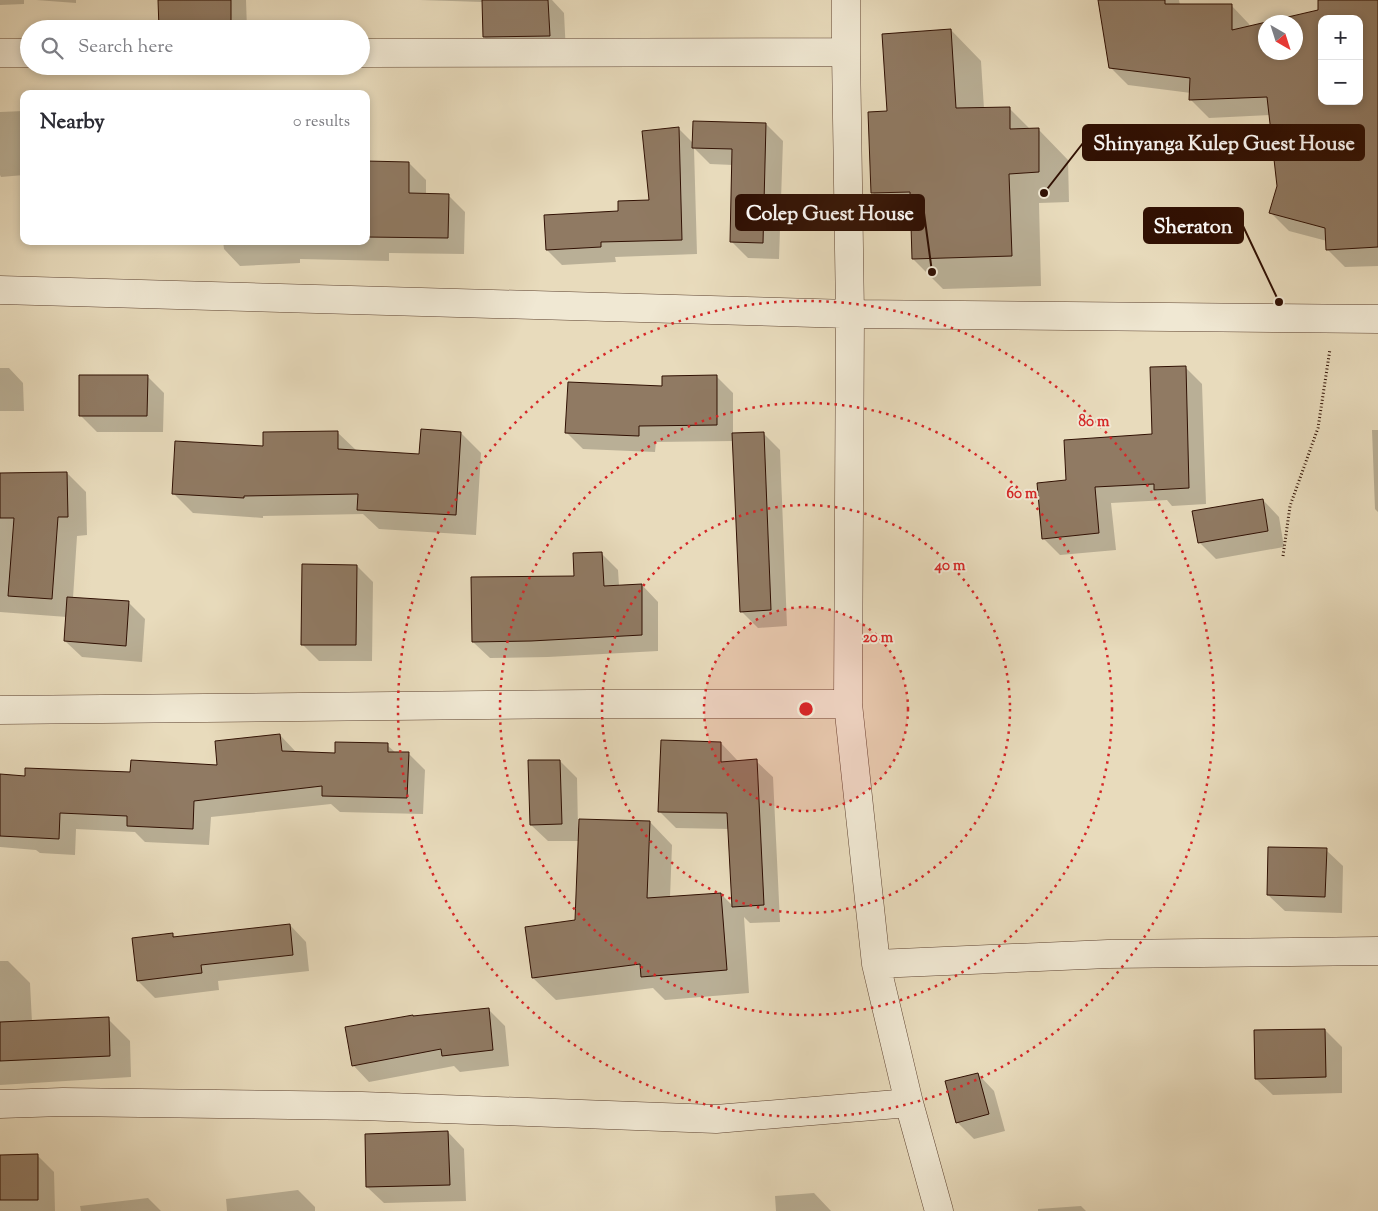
<!DOCTYPE html>
<html lang="en">
<head>
<meta charset="utf-8">
<style>
	:root { --surface:#fff; --page:#f7f7f7; --text:#2b2b33; --muted:#7c7c81; --line:#e1e1e2 }
	body { margin:0; font-family:"Sorts Mill Goudy",serif; background:var(--page); color:var(--text) }
	.controls { position:absolute; right:15px; top:15px; display:grid; overflow:hidden; border-radius:10px; box-shadow:0 2px 8px #0003 }
	.controls button { width:45px; height:45px; display:grid; place-items:center; padding:0; border:0; border-bottom:1px solid var(--line); background:var(--surface); color:var(--text); font:25px sans-serif }
	.compass { position:absolute; left:1258px; top:15px; width:45px; height:45px; border-radius:50%; background:var(--surface); box-shadow:0 2px 8px #0003; rotate:141deg }
	.list { margin:0; padding:0; list-style:none }
	h2 { display:flex; justify-content:space-between; align-items:center; height:65px; margin:0; padding:0 20px; font-size:21px }
	h2 small { font-size:16px; font-weight:400; color:var(--muted) }
	.icon { flex:none; width:28px; height:28px; fill:none; stroke:currentColor; stroke-width:2; stroke-linecap:round; stroke-linejoin:round }
	.map { position:relative; flex:none; width:1378px; height:1211px; overflow:hidden }
	.search { position:absolute; background:var(--surface); box-shadow:0 2px 8px #0003; left:20px; top:20px; width:350px; height:55px; display:flex; align-items:center; gap:12px; box-sizing:border-box; padding:0 18px; border-radius:28px; color:var(--muted); font-size:19px }
	.panel { position:absolute; background:var(--surface); box-shadow:0 2px 8px #0003; left:20px; top:90px; width:350px; height:155px; border-radius:10px }
	.map>svg:first-child { display:block }
</style>
</head>
<body>
<div class="map">
<svg width="1378" height="1211" viewBox="0 0 1378 1211">
	<rect width="100%" height="100%" fill="#e8dbbc"/>
	<filter id="stains"><feTurbulence type="fractalNoise" baseFrequency=".004" numOctaves="4"/><feColorMatrix values="0 0 0 0 .2 0 0 0 0 .09 0 0 0 0 .02 0 0 0 .5 -.17"/></filter>
	<radialGradient id="worn" r=".72"><stop offset=".6" stop-color="#630" stop-opacity="0"/><stop offset="1" stop-color="#630" stop-opacity=".3"/></radialGradient>
	<path fill="#0003" fill-rule="evenodd" d="M 0,0 L 24,0 L 24,4 L 0,5 Z
		M 36,0 L 76,0 L 76,3 Z
		M 160,0 L 246,0 L 247,29 L 160,29 Z
		M 420,0 L 552,0 L 564,13 L 566,53 L 501,53 L 484,37 L 483,2 Z
		M 1105,0 L 1179,0 L 1180,5 L 1231,5 L 1249,24 L 1250,27 L 1266,52 L 1296,52 L 1296,22 L 1270,22 L 1320,11 L 1319,0 L 1378,0 L 1378,266 L 1345,267 L 1327,249 L 1327,241 L 1289,231 L 1271,213 L 1278,186 L 1270,115 L 1209,118 L 1191,100 L 1191,93 L 1128,85 L 1110,67 ZM 1322,19 L 1359,19 L 1359,101 L 1322,101 Z
		M 951,30 L 981,61 L 984,109 L 1009,108 L 1031,130 L 1038,129 L 1068,160 L 1069,202 L 1039,203 L 1041,286 L 943,289 L 913,259 L 912,223 L 902,223 L 872,192 L 888,112 Z
		M 24,111 L 24,175 L 1,177 L 0,175 L 0,112 Z
		M 766,124 L 783,141 L 779,259 L 748,258 L 731,241 L 733,165 L 710,164 L 694,148 L 697,254 L 615,257 L 616,262 L 562,265 L 547,250 L 619,212 L 650,201 L 678,128 L 694,144 Z
		M 366,163 L 409,163 L 426,180 L 426,195 L 448,195 L 465,212 L 464,254 L 389,253 L 389,261 L 300,259 L 300,263 L 240,266 L 224,249 L 223,241 L 366,241 Z
		M 1185,367 L 1202,384 L 1206,504 L 1172,506 L 1167,500 L 1111,503 L 1116,550 L 1060,555 L 1043,538 L 1067,482 L 1154,435 Z
		M 0,368 L 9,368 L 23,383 L 24,411 L 0,411 Z
		M 147,376 L 164,393 L 163,432 L 97,432 L 80,415 Z
		M 716,376 L 733,393 L 733,434 L 763,433 L 780,450 L 787,626 L 758,628 L 741,611 L 734,441 L 656,442 L 655,452 L 583,449 L 566,432 L 663,388 Z
		M 1372,430 L 1378,430 L 1378,512 L 1375,509 Z
		M 337,432 L 357,451 L 420,456 L 461,433 L 481,453 L 476,535 L 379,529 L 363,514 L 263,516 L 263,518 L 193,513 L 173,493 L 264,448 Z
		M 67,473 L 86,492 L 87,535 L 77,536 L 73,598 L 128,602 L 145,619 L 142,662 L 82,657 L 65,641 L 67,617 L 0,612 L 0,474 Z
		M 1263,500 L 1279,517 L 1284,547 L 1216,559 L 1199,542 Z
		M 601,553 L 618,570 L 619,586 L 642,585 L 658,602 L 658,651 L 548,657 L 490,658 L 473,642 L 575,577 Z
		M 357,566 L 373,582 L 372,661 L 319,661 L 302,644 Z
		M 280,735 L 296,752 L 336,754 L 387,745 L 396,753 L 408,753 L 425,770 L 423,814 L 340,812 L 331,804 L 211,817 L 209,845 L 145,842 L 135,832 L 76,829 L 75,855 L 40,853 L 36,850 L 0,847 L 0,776 L 26,778 L 131,773 L 218,766 Z
		M 721,743 L 737,760 L 737,762 L 756,761 L 773,777 L 780,922 L 750,923 L 744,917 L 749,993 L 665,1000 L 653,988 L 556,1000 L 533,978 L 577,921 L 579,841 L 548,841 L 531,825 L 560,761 L 577,778 L 578,828 L 650,822 L 672,845 L 670,898 L 721,894 L 733,906 L 729,829 L 676,828 L 659,811 Z
		M 1326,850 L 1343,866 L 1342,913 L 1285,911 L 1268,895 Z
		M 290,925 L 306,942 L 309,971 L 218,981 L 219,990 L 155,998 L 138,981 L 173,935 L 176,938 Z
		M 0,961 L 8,961 L 30,983 L 32,1022 L 108,1019 L 130,1041 L 131,1077 L 0,1085 Z
		M 488,1009 L 505,1026 L 509,1066 L 460,1072 L 454,1066 L 369,1082 L 353,1065 L 414,1017 Z
		M 1325,1030 L 1342,1047 L 1342,1093 L 1273,1095 L 1256,1079 Z
		M 978,1074 L 994,1091 L 1005,1131 L 974,1139 L 957,1122 Z
		M 448,1132 L 464,1149 L 466,1201 L 384,1203 L 367,1187 Z
		M 0,1156 L 38,1156 L 54,1172 L 55,1211 L 0,1211 Z
		M 298,1190 L 315,1207 L 315,1211 L 227,1211 L 226,1199 Z
		M 814,1193 L 831,1211 L 776,1211 L 775,1196 Z
		M 148,1198 L 161,1211 L 81,1211 L 80,1206 Z
		M 1081,1206 L 1086,1211 L 1038,1211 L 1038,1209 Z"/>
	<path fill="#907a63" stroke="#301003" fill-rule="evenodd" d="M 158,0 L 231,0 L 231,28 L 159,29 Z
		M 482,0 L 548,0 L 550,36 L 483,37 Z
		M 1098,0 L 1165,0 L 1165,4 L 1232,4 L 1232,30 L 1318,10 L 1318,0 L 1378,0 L 1378,247 L 1326,250 L 1325,228 L 1269,213 L 1277,186 L 1267,97 L 1189,100 L 1190,78 L 1109,68 ZM 1322,19 L 1359,19 L 1359,101 L 1322,101 ZM 1266,22 L 1296,22 L 1296,52 L 1266,52 Z
		M 951,29 L 956,108 L 1010,107 L 1010,129 L 1039,128 L 1039,172 L 1009,174 L 1012,256 L 912,259 L 910,192 L 871,193 L 868,112 L 887,111 L 882,34 Z
		M 693,121 L 766,123 L 763,243 L 730,242 L 732,149 L 692,148 Z
		M 679,127 L 682,240 L 601,242 L 601,247 L 546,250 L 544,215 L 618,211 L 618,201 L 649,200 L 642,131 Z
		M 366,161 L 409,162 L 409,193 L 449,194 L 448,238 L 366,237 Z
		M 1186,366 L 1189,488 L 1154,490 L 1154,484 L 1095,487 L 1099,533 L 1042,539 L 1037,483 L 1066,480 L 1064,440 L 1152,434 L 1150,367 Z
		M 79,375 L 148,375 L 147,416 L 79,416 Z
		M 717,375 L 717,425 L 639,426 L 639,436 L 565,433 L 568,382 L 662,386 L 662,376 Z
		M 421,429 L 461,432 L 456,515 L 357,510 L 358,494 L 244,496 L 244,498 L 172,494 L 175,441 L 263,446 L 263,432 L 338,431 L 338,449 L 419,454 Z
		M 764,432 L 771,610 L 740,612 L 732,433 Z
		M 67,472 L 68,517 L 58,517 L 52,599 L 8,596 L 14,518 L 0,518 L 0,473 Z
		M 1263,499 L 1268,531 L 1198,543 L 1192,511 Z
		M 602,552 L 604,586 L 642,584 L 642,635 L 531,641 L 472,642 L 471,577 L 574,576 L 573,553 Z
		M 302,564 L 357,565 L 356,645 L 301,645 Z
		M 67,597 L 129,601 L 126,646 L 64,641 Z
		M 280,734 L 282,751 L 335,753 L 335,742 L 388,743 L 388,752 L 409,752 L 407,798 L 322,796 L 322,786 L 194,801 L 193,829 L 127,826 L 127,816 L 60,813 L 59,839 L 0,836 L 0,774 L 25,776 L 25,768 L 130,772 L 131,760 L 217,765 L 215,741 Z
		M 661,740 L 721,742 L 721,762 L 757,759 L 764,905 L 732,907 L 727,813 L 658,812 Z
		M 528,760 L 560,760 L 562,824 L 530,825 Z
		M 579,819 L 650,821 L 647,898 L 721,893 L 727,970 L 641,977 L 640,964 L 532,978 L 525,927 L 575,920 Z
		M 1268,847 L 1327,848 L 1325,897 L 1267,895 Z
		M 290,924 L 293,955 L 201,965 L 202,973 L 137,981 L 132,938 L 173,933 L 173,937 Z
		M 489,1008 L 493,1050 L 442,1056 L 441,1049 L 352,1066 L 345,1027 L 413,1015 L 413,1016 Z
		M 109,1017 L 110,1056 L 0,1061 L 0,1022 Z
		M 1325,1029 L 1326,1077 L 1255,1079 L 1254,1030 Z
		M 978,1073 L 989,1114 L 956,1123 L 945,1081 Z
		M 448,1131 L 450,1185 L 366,1187 L 365,1134 Z
		M 38,1154 L 38,1200 L 0,1200 L 0,1155 Z"/>
	<g fill="none" stroke-linecap="round" stroke-linejoin="round">
		<defs>
			<path id="minor" d="M 846,0 L 846,52 L 850,314 L 848,704 L 876,964 L 909,1103 L 939,1211
				M 0,53 L 29,53
				M 361,53 L 846,52
				M 0,290 L 850,314 L 1378,319
				M 0,710 L 590,704 L 848,704
				M 876,964 L 1108,954 L 1378,951
				M 0,1104 L 63,1102 L 362,1106 L 716,1119 L 909,1103"/>
		</defs>
		<use href="#minor" stroke="#5e4331" stroke-width="29"/>
		<path stroke="#301003" stroke-width="3" stroke-dasharray="1 2.5" stroke-linecap="butt" d="M 1283,556 L 1290,506 L 1318,428 L 1330,349"/>
		<use href="#minor" stroke="#f0e8d3" stroke-width="28"/>
	</g>
	<circle cx="806" cy="709" r="102" fill="#d62828" fill-opacity=".12"/>
	<g fill="none" stroke="#d62828" stroke-width="2.5" stroke-dasharray="2.5 5">
		<circle cx="806" cy="709" r="102"/>
		<circle cx="806" cy="709" r="204"/>
		<circle cx="806" cy="709" r="306"/>
		<circle cx="806" cy="709" r="408"/>
	</g>
	<circle cx="806" cy="709" r="8" fill="#d62828" stroke="#f0e8d3" stroke-width="2.5"/>
	<g font-size="15" text-anchor="middle" font-weight="bold" fill="#d62828" stroke="#f0e8d3" stroke-width="4" stroke-linejoin="round" paint-order="stroke">
		<text x="1094" y="426">80 m</text>
		<text x="1022" y="498">60 m</text>
		<text x="950" y="570">40 m</text>
		<text x="878" y="642">20 m</text>
	</g>
	<path fill="none" stroke="#301003" stroke-width="2" d="M1044 193L1083 143M932 272L924 213M1279 302L1243 226"/>
	<g fill="#301003" stroke="#f0e8d3" stroke-width="2">
		<circle cx="1044" cy="193" r="5"/>
		<circle cx="932" cy="272" r="5"/>
		<circle cx="1279" cy="302" r="5"/>
	</g>
	<g fill="#301003" stroke="#301003" stroke-width="2">
		<rect x="1083" y="125" width="281" height="35" rx="5"/>
		<rect x="736" y="195" width="188" height="35" rx="5"/>
		<rect x="1144" y="208" width="99" height="35" rx="5"/>
	</g>
	<g font-size="20" text-anchor="middle" font-weight="bold" fill="#fff">
		<text x="1224" y="150">Shinyanga Kulep Guest House</text>
		<text x="830" y="220">Colep Guest House</text>
		<text x="1193" y="233">Sheraton</text>
	</g>
	<rect width="100%" height="100%" filter="url(#stains)"/>
	<rect width="100%" height="100%" fill="url(#worn)"/>
</svg>
<div class="controls">
<button>+</button>
<button>−</button>
</div>
<svg class="compass" viewBox="-18 -18 36 36"><path d="M0-13l5 13h-10z" fill="#e53935"/><path d="M0 13l5-13h-10z" fill="#7c7c81"/></svg>
<div class="search"><svg class="icon" aria-label="search" viewBox="0 0 24 24"><circle cx="10" cy="10" r="6"/><path d="M15 15l6 6"/></svg>Search here</div>
<section class="panel">
<h2>Nearby<small>0 results</small></h2>
<ul class="list">
</ul>
</section>
</div>
</body>
</html>
